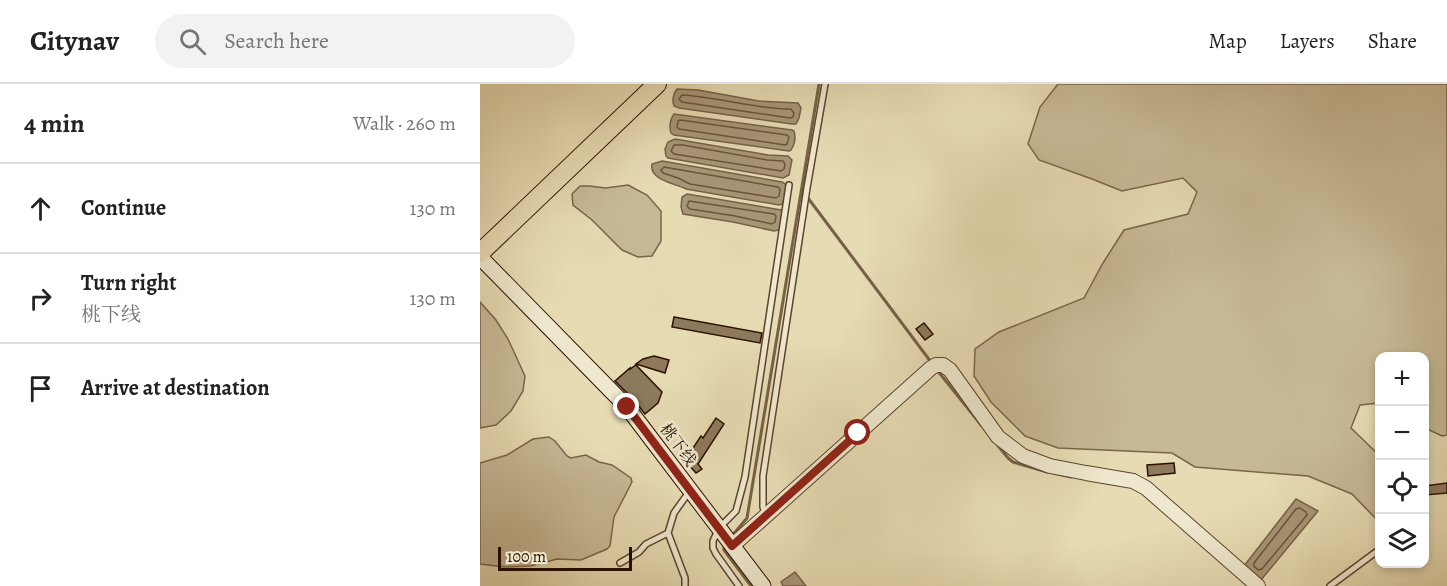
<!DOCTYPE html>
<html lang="en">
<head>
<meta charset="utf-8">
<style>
	:root { --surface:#fff; --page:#f2f2f2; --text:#222; --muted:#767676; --line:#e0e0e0 }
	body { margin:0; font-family:Alegreya,"Noto Serif SC",serif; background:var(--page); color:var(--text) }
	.controls { position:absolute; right:18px; bottom:18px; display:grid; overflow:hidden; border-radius:12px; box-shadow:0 3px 9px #0003 }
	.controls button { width:54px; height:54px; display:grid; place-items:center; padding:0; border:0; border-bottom:2px solid var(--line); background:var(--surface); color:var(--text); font:30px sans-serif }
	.scale { position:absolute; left:18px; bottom:15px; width:134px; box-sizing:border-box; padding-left:6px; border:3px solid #2c1100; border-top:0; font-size:16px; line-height:21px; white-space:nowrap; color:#2c1100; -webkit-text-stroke:4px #efe8ce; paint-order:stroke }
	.stop { position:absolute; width:18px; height:18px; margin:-14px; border:4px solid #8f2418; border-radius:50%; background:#fff }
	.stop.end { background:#8f2418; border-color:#fff; box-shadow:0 2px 6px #0008 }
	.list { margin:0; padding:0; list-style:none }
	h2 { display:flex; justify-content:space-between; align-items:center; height:78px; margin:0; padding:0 24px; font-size:26px }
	h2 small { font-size:20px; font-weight:400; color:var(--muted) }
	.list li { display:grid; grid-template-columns:39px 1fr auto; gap:18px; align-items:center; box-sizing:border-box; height:90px; padding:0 24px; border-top:2px solid var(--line) }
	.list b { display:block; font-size:22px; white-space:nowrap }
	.list p { margin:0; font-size:20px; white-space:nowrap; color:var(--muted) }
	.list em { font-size:20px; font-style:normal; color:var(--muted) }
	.icon { flex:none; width:33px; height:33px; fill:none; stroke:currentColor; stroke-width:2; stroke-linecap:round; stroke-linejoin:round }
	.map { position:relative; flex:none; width:967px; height:502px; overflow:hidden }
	header { display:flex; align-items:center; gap:36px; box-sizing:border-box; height:84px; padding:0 30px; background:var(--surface); border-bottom:2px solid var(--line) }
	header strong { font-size:28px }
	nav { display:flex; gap:33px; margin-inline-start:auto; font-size:21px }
	.search { width:420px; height:54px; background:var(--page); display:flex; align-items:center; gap:15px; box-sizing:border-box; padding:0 21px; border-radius:33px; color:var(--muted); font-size:22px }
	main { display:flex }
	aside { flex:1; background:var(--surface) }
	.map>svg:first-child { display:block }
</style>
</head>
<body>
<header>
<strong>Citynav</strong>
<div class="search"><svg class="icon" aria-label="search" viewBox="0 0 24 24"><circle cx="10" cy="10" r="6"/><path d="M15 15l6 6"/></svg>Search here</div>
<nav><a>Map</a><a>Layers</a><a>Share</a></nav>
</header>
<main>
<aside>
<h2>4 min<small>Walk · 260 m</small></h2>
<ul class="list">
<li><svg class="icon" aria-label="ahead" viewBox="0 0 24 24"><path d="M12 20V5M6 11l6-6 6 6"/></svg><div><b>Continue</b></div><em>130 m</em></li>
<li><svg class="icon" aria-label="right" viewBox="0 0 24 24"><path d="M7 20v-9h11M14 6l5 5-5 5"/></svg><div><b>Turn right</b><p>桃下线</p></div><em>130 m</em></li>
<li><svg class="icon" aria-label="arrive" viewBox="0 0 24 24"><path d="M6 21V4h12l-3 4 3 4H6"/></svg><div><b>Arrive at destination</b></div></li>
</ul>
</aside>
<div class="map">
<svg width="967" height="502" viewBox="0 0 967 502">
	<rect width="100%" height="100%" fill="#e7dbb3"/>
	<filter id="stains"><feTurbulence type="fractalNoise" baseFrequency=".00333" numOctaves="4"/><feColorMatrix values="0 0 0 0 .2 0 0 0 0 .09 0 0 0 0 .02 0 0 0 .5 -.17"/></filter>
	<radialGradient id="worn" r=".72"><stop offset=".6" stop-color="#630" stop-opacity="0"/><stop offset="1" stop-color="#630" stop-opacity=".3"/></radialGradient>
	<path fill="#c7b995" stroke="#7a654a" stroke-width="1.5" d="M 578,0 L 967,0 L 967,351 L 962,352 L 945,344 L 944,272 L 900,272 L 899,319 L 880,321 L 871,344 L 899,371 L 899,438 L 872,410 L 828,392 L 715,383 L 692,369 L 578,364 L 545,352 L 511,318 L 494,292 L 495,265 L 519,248 L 604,214 L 623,179 L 644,146 L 708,130 L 717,108 L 703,94 L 642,107 L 612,95 L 559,76 L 548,60 L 560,23 Z
		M 148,101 L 167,111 L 181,127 L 181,157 L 172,172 L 158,173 L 142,166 L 112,136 L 93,121 L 92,110 L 100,102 L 109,102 L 126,104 Z
		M 0,218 L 16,236 L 28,255 L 45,292 L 43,307 L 31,327 L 16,341 L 0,344 Z
		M 69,353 L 75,357 L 87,372 L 91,374 L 106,371 L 119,378 L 132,381 L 151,394 L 152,398 L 134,433 L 130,462 L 127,465 L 101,476 L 77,475 L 51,482 L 25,483 L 0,480 L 0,379 L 27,371 L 53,355 Z"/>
	<path fill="#a79676" stroke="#766147" stroke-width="1.5" d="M 197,5 L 218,6 L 279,17 L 318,19 L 321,24 L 319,34 L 316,40 L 312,40 L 199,24 L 194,22 C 192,17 193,10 197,5 Z
		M 194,30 L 312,46 L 314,47 C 316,54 315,60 311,66 L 309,67 L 194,51 L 191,49 C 189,43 190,35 194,30 Z
		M 195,55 L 288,71 L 308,72 L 312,76 L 309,91 L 303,94 L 188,74 L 186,72 L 185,65 L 188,58 Z
		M 182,77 L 302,98 L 307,101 L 303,120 L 299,121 L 206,105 C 194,99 169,96 172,80 Z
		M 207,110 L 301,126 L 303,129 L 301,145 L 299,146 L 294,147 L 253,138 L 203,130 L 201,123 L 202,113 Z
		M 816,415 L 838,427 L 781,496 L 764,482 Z
		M 315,488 L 326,502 L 303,502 L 301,498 Z"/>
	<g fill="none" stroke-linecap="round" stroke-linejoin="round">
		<path stroke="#6a543b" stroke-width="1.5" d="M 202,11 C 239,13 275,25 311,25 L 314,29 L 313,33 L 310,34 L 202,18 L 199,15 Z
			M 200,36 L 307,51 L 309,53 L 307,60 L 305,61 L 199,45 L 197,43 L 198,37 Z
			M 194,61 L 203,61 L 287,76 L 303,77 L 305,80 L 304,85 L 301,87 L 194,70 L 191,67 Z
			M 184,83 L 298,103 L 300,105 L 299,112 L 296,114 L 210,100 L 198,94 L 183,89 L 181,86 Z
			M 209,117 L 294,130 L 296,132 L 295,138 L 292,140 L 255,132 L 210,125 L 207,122 Z
			M 820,424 L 826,428 L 827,431 L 782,485 L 778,486 L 774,482 L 774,479 L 816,425 Z"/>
		<path stroke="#766147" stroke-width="3" d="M 322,106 L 451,278
			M 457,286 L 502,342
			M 515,358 L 528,374 L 533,378 L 567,388
			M 574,389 L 591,393
			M 252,452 L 267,434 L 339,0
			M 246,460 L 244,462 L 244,466 L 271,502"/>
	</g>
	<path fill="#8d7a5d" stroke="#2c1100" stroke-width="1.5" d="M 194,233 L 282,249 L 280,259 L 192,243 Z
		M 444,239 L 453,250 L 445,256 L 436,245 Z
		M 174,272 L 189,276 L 185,289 L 156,280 L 163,275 Z
		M 156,281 L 182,308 L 178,319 L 165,330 L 154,316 L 135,297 L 150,284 L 150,285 Z
		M 236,334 L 244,340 L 218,380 L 222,385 L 216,389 L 208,380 L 218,372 L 211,367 L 221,352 L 223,354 Z
		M 694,379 L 695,389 L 668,392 L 667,381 Z
		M 967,399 L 967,409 L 945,411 L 945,402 Z"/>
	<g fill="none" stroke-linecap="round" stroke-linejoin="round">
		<defs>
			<path id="service" d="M 285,430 L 283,423 L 283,392 L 327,104 L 345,0
				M 140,479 L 159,468 L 166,460 L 188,449
				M 205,502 L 205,494 L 188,449 L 194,429 L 209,408
				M 259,502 L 236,470 L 233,464 L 233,457 L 239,444 L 256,427 L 265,393 L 309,101
				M 850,502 L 900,465"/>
			<path id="tertiary" d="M 252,462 L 451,284 L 456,281 L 463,281 L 470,286 L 518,353 L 543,372 L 570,382 L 606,389 L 653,397 L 666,404 L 778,502"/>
			<path id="secondary" d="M 0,173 L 147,323 L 283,502"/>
			<path id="trunk" d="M 0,169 L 177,0"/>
		</defs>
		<use href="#service" stroke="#5b442d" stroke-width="8"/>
		<use href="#tertiary" stroke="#5b442d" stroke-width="16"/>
		<use href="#secondary" stroke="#2c1100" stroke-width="17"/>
		<use href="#trunk" stroke="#2c1100" stroke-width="20"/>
		<use href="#service" stroke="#efe8ce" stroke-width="5"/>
		<use href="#tertiary" stroke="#efe8ce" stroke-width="14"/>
		<use href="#secondary" stroke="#efe8ce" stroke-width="15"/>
		<use href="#trunk" stroke="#e7dbb3" stroke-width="18"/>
	</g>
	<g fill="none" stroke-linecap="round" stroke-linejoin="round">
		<path stroke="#8f2418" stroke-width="8" d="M 147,323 L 252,462 L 378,349"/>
	</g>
	<g text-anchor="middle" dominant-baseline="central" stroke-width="5" stroke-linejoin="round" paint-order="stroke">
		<g font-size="16" fill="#2c1100" stroke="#efe8ce">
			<text transform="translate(198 361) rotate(53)">桃下线</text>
		</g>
	</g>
	<rect width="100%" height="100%" filter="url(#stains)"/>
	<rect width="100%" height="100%" fill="url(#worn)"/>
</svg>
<div class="controls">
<button>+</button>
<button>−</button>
<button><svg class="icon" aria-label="locate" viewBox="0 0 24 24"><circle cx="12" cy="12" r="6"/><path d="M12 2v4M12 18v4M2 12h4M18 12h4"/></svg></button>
<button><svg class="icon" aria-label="layers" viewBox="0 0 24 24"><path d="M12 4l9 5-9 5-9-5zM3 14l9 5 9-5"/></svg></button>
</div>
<div class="scale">100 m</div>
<div class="stop" style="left:378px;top:349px"></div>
<div class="stop end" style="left:147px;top:323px"></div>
</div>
</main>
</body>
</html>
